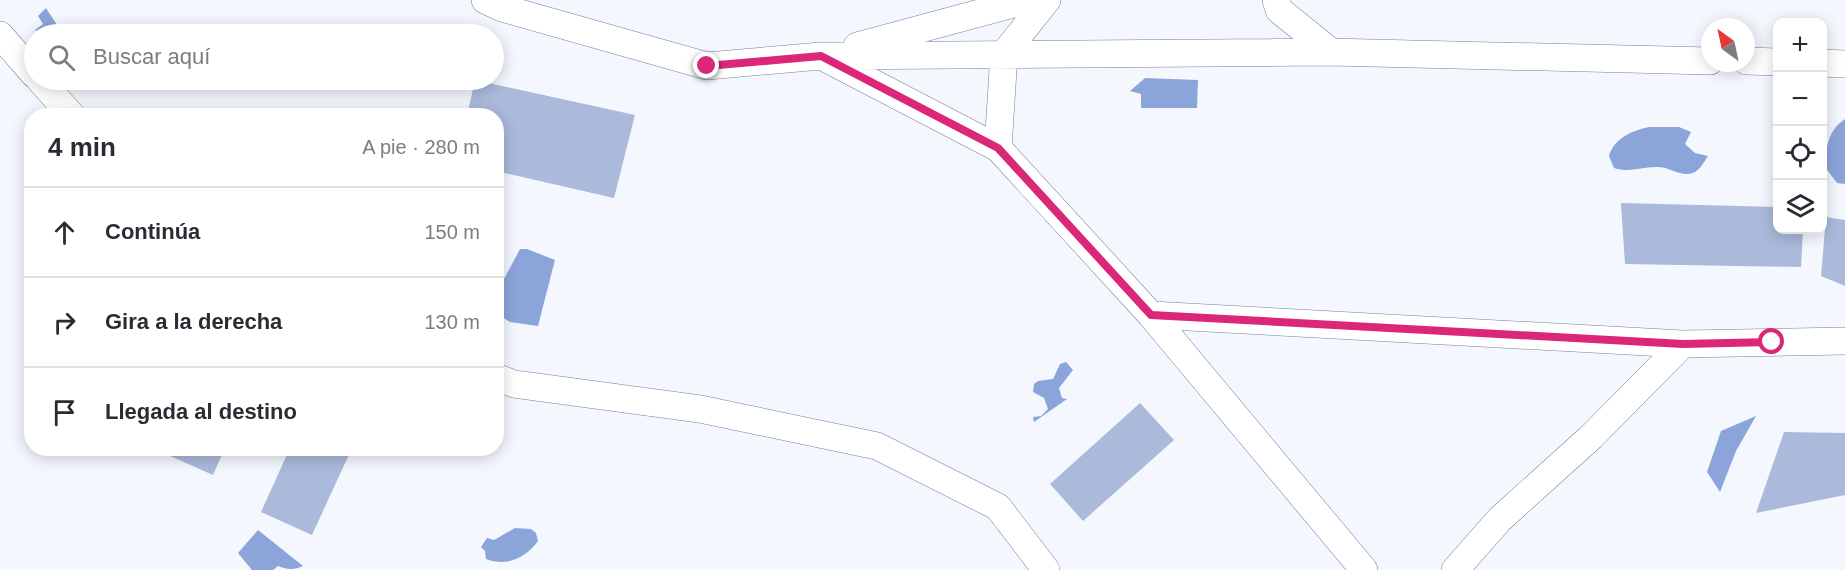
<!DOCTYPE html>
<html lang="es">
<head>
<meta charset="utf-8">
<style>
	:root { --surface:#fff; --page:#f7f7f7; --text:#2b2b33; --muted:#7c7c81; --line:#e1e1e2 }
	body { margin:0; font-family:Arial,sans-serif; background:var(--page); color:var(--text) }
	.controls { position:absolute; right:18px; top:18px; display:grid; overflow:hidden; border-radius:12px; box-shadow:0 3px 15px #0003 }
	.controls button { width:54px; height:54px; display:grid; place-items:center; padding:0; border:0; border-bottom:2px solid var(--line); background:var(--surface); color:var(--text); font:30px sans-serif }
	.compass { position:absolute; left:1701px; top:18px; width:54px; height:54px; border-radius:50%; background:var(--surface); box-shadow:0 3px 15px #0003; rotate:327deg }
	.stop { position:absolute; width:18px; height:18px; margin:-14px; border:4px solid #db2777; border-radius:50%; background:#fff }
	.stop.end { background:#db2777; border-color:#fff; box-shadow:0 2px 6px #0008 }
	.list { margin:0; padding:0; list-style:none }
	h2 { display:flex; justify-content:space-between; align-items:center; height:78px; margin:0; padding:0 24px; font-size:26px }
	h2 small { font-size:20px; font-weight:400; color:var(--muted) }
	.list li { display:grid; grid-template-columns:39px 1fr auto; gap:18px; align-items:center; box-sizing:border-box; height:90px; padding:0 24px; border-top:2px solid var(--line) }
	.list b { display:block; font-size:22px; white-space:nowrap }
	.list em { font-size:20px; font-style:normal; color:var(--muted) }
	.icon { flex:none; width:33px; height:33px; fill:none; stroke:currentColor; stroke-width:2; stroke-linecap:round; stroke-linejoin:round }
	.map { position:relative; flex:none; width:1845px; height:570px; overflow:hidden }
	.search { position:absolute; background:var(--surface); box-shadow:0 3px 15px #0003; left:24px; top:24px; width:480px; height:66px; display:flex; align-items:center; gap:15px; box-sizing:border-box; padding:0 21px; border-radius:33px; color:var(--muted); font-size:22px }
	.panel { position:absolute; background:var(--surface); box-shadow:0 3px 15px #0003; left:24px; top:108px; width:480px; height:348px; border-radius:24px }
	.map>svg:first-child { display:block }
</style>
</head>
<body>
<div class="map">
<svg width="1845" height="570" viewBox="0 0 1845 570">
	<rect width="100%" height="100%" fill="#f4f7fe"/>
	<path fill="#8ba5db" d="M 46,8 L 63,34 L 39,34 L 35,30 L 43,24 L 38,16 Z
		M 1145,78 L 1198,80 L 1197,108 L 1141,108 L 1141,94 L 1130,91 Z
		M 1845,119 L 1845,184 L 1837,183 L 1825,167 C 1826,147 1828,130 1845,119 Z
		M 1650,127 L 1679,127 L 1691,132 L 1685,144 L 1695,153 L 1708,156 C 1704,162 1700,170 1693,173 C 1679,177 1669,166 1656,167 C 1640,167 1630,173 1614,168 L 1609,156 C 1614,138 1633,130 1650,127 Z
		M 520,249 L 527,249 L 555,260 L 538,326 L 510,322 L 497,314 L 497,292 Z
		M 1066,362 L 1073,370 L 1059,388 L 1062,398 L 1067,399 L 1034,422 L 1033,417 L 1041,416 L 1048,409 L 1044,398 L 1033,392 L 1034,384 L 1038,381 L 1053,379 L 1060,364 Z
		M 1756,416 L 1736,451 L 1720,492 L 1707,472 L 1721,431 Z
		M 515,528 L 531,529 L 536,533 L 538,541 C 526,558 506,567 486,559 L 485,551 L 481,547 L 487,538 L 494,540 Z
		M 258,530 L 303,566 C 295,570 287,570 278,566 L 273,570 L 252,570 L 238,553 Z"/>
	<path fill="#abbadb" d="M 475,80 L 635,115 L 614,198 L 496,171 L 496,116 L 467,116 Z
		M 1621,203 L 1778,207 L 1778,230 L 1803,230 L 1801,267 L 1625,264 Z
		M 1826,217 L 1845,220 L 1845,286 L 1821,276 Z
		M 1140,403 L 1174,440 L 1083,521 L 1050,484 Z
		M 1784,432 L 1845,433 L 1845,495 L 1756,513 Z
		M 163,448 L 225,448 L 213,475 L 161,452 Z
		M 290,448 L 352,448 L 312,535 L 261,512 Z"/>
	<g fill="none" stroke-linecap="round" stroke-linejoin="round">
		<defs>
			<path id="minor" d="M 485,0 L 502,8 L 707,66 L 821,56 L 1331,52 L 1710,61
				M 1276,0 L 1279,10 L 1331,52
				M 0,35 L 34,74
				M 857,46 L 1028,0
				M 825,58 L 998,148 L 1151,315 L 1364,570
				M 1746,61 L 1778,62
				M 1822,63 L 1845,64
				M 40,80 L 72,116
				M 998,148 L 1004,54 L 1047,0
				M 1151,315 L 1683,344 L 1845,341
				M 496,377 L 514,384 L 700,409 L 877,446 L 998,507 L 1046,570
				M 1455,570 L 1500,519 L 1592,436 L 1683,344"/>
		</defs>
		<use href="#minor" stroke="#72809e" stroke-width="28"/>
		<use href="#minor" stroke="#fff" stroke-width="27"/>
	</g>
	<g fill="none" stroke-linecap="round" stroke-linejoin="round">
		<path stroke="#db2777" stroke-width="8" d="M 707,66 L 821,56 L 998,148 L 1151,315 L 1683,344 L 1772,342"/>
	</g>
</svg>
<div class="controls">
<button>+</button>
<button>−</button>
<button><svg class="icon" aria-label="locate" viewBox="0 0 24 24"><circle cx="12" cy="12" r="6"/><path d="M12 2v4M12 18v4M2 12h4M18 12h4"/></svg></button>
<button><svg class="icon" aria-label="layers" viewBox="0 0 24 24"><path d="M12 4l9 5-9 5-9-5zM3 14l9 5 9-5"/></svg></button>
</div>
<svg class="compass" viewBox="-18 -18 36 36"><path d="M0-13l5 13h-10z" fill="#e53935"/><path d="M0 13l5-13h-10z" fill="#7c7c81"/></svg>
<div class="stop" style="left:1772px;top:342px"></div>
<div class="stop end" style="left:707px;top:66px"></div>
<div class="search"><svg class="icon" aria-label="search" viewBox="0 0 24 24"><circle cx="10" cy="10" r="6"/><path d="M15 15l6 6"/></svg>Buscar aquí</div>
<section class="panel">
<h2>4 min<small>A pie · 280 m</small></h2>
<ul class="list">
<li><svg class="icon" aria-label="ahead" viewBox="0 0 24 24"><path d="M12 20V5M6 11l6-6 6 6"/></svg><div><b>Continúa</b></div><em>150 m</em></li>
<li><svg class="icon" aria-label="right" viewBox="0 0 24 24"><path d="M7 20v-9h11M14 6l5 5-5 5"/></svg><div><b>Gira a la derecha</b></div><em>130 m</em></li>
<li><svg class="icon" aria-label="arrive" viewBox="0 0 24 24"><path d="M6 21V4h12l-3 4 3 4H6"/></svg><div><b>Llegada al destino</b></div></li>
</ul>
</section>
</div>
</body>
</html>
